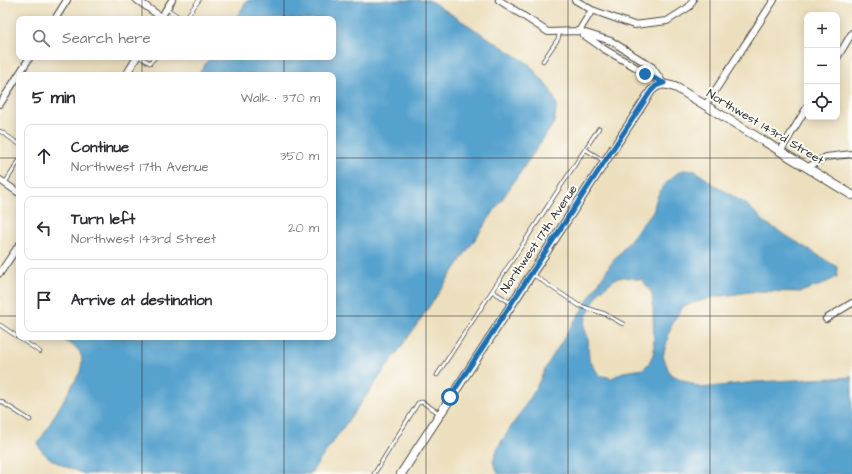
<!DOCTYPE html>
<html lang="en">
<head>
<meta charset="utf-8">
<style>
	:root { --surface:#fff; --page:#f2f2f3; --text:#2b2b33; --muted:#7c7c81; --line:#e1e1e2 }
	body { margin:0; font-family:"Architects Daughter",sans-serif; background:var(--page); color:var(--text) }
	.controls { position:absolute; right:12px; top:12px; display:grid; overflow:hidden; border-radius:8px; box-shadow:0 2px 10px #0003 }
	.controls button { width:36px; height:36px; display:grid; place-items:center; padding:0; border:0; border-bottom:1px solid var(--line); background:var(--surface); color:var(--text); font:20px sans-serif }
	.stop { position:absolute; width:12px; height:12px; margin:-9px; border:3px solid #1f6fb2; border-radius:50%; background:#fff }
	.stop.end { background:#1f6fb2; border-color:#fff; box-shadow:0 1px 4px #0008 }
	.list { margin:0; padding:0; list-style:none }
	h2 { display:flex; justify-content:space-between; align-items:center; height:52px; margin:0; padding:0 16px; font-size:17px }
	h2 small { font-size:13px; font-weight:400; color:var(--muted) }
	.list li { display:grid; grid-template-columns:26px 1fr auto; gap:12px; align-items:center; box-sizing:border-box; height:64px; margin:0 8px 8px; padding:0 8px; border:1px solid var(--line); border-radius:8px }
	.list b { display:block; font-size:15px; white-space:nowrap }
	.list p { margin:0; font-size:13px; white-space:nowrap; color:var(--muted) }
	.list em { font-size:13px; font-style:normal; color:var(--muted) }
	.icon { flex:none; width:22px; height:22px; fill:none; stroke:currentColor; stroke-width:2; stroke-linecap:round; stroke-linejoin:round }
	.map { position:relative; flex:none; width:852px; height:474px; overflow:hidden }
	.search { position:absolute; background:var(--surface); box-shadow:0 2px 10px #0003; left:16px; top:16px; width:320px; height:44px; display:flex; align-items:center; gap:10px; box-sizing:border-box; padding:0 14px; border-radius:8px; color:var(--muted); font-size:15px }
	.panel { position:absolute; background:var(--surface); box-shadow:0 2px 10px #0003; left:16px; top:72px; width:320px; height:268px; border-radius:8px }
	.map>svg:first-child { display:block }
</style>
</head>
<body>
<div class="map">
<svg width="852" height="474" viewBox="0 0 852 474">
	<rect width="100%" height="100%" fill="#fdfcf7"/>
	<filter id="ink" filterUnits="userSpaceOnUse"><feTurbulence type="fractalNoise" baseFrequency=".025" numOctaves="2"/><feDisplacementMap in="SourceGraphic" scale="8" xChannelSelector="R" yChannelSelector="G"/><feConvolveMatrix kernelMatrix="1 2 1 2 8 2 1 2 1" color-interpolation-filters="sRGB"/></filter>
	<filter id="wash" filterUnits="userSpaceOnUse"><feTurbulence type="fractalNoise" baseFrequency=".012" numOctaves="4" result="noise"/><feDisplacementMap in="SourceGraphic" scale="16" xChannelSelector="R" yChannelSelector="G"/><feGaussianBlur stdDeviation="0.9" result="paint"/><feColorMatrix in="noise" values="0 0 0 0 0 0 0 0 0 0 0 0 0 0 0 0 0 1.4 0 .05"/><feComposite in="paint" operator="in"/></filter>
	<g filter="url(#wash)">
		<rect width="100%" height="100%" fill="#ecdfbe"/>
		<path fill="#56a2ce" stroke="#40667c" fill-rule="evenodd" d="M 248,0 L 429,0 L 529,64 L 550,90 L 557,104 L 554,123 L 414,329 L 310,474 L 84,474 C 68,467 44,461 38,444 L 80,372 C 86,349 76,348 59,337 L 333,337 L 333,75 L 198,75 L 210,57 L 333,57 L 333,19 L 235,19 Z
			M 683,170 L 696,171 L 713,184 L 746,204 L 766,223 L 837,267 L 837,277 L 821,285 L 800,292 L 756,291 L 710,298 L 684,306 L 672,323 L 663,356 L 670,374 L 701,388 L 755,382 L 852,377 L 852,474 L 498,474 L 493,462 L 498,447 L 534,392 L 547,365 L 610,265 L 654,210 C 655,193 669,177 683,170 ZM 624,277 L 643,280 L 652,294 L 653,309 L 654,352 L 649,363 L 643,369 L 623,372 L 612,378 L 599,375 L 589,359 L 588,338 L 584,326 L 587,315 L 599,292 L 615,279 Z"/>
	</g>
	<g filter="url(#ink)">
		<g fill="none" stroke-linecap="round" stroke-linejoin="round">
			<defs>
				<path id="service" d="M 167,9 L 182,19
					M 185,19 L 199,0
					M 140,57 L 150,63 L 155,57
					M 543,61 L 558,39 L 560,31
					M 0,131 L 19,144
					M 585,149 L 604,161
					M 5,183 L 19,161
					M 532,274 L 578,305 L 605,314 L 623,324
					M 492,291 L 511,303
					M 0,325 L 40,352
					M 437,375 L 599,128
					M 0,401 L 30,420
					M 374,474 L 418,403 L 422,402 L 439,413"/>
				<path id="minor" d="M 137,0 L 161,17
					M 499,0 L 548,32 L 579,31 L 611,41 L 652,67 L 663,83
					M 575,0 L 592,10 L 634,25 L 667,21 L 689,7 L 693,0
					M 55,19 L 67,0
					M 160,19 L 172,0
					M 579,31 L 592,10
					M 584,35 L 604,49 L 661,82
					M 837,58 L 852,33
					M 126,75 L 137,57
					M 0,104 L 30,57
					M 705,106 L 774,0
					M 780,152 L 807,107
					M 808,167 L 826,157 L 852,154
					M 0,180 L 19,193
					M 0,273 L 19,245
					M 826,319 L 852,303"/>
				<path id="tertiary" d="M 401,474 L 651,91 C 660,82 666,84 677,88 L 852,195"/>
			</defs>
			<use href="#service" stroke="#484641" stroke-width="4.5"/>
			<use href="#minor" stroke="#484641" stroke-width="8"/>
			<use href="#tertiary" stroke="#484641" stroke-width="10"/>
			<use href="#service" stroke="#fff" stroke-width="3"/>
			<use href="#minor" stroke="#fff" stroke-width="6"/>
			<use href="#tertiary" stroke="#fff" stroke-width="8"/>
		</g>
	</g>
	<g fill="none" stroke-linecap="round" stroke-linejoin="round" filter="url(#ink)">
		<path stroke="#1f6fb2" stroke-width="5" d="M 450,397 L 651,91 L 656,86 L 664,83 L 645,74"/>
	</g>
	<path fill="none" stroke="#2b2b2b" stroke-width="1" stroke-opacity="0.55" d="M 142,0 L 142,19M 284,0 L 284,19M 426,0 L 426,474M 568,0 L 568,474M 710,0 L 710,474M 142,57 L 142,75M 284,57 L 284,75M 0,158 L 19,158M 333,158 L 852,158M 0,316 L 19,316M 333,316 L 852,316M 142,337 L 142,474M 284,337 L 284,474"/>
	<g text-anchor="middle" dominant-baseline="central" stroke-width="4" stroke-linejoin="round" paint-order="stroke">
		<g font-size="12" fill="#2b2b2b" stroke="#fdfcf7">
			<text transform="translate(765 127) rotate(31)">Northwest 143rd Street</text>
			<text transform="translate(539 239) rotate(-56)">Northwest 17th Avenue</text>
		</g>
	</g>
</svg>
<div class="controls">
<button>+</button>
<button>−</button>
<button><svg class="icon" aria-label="locate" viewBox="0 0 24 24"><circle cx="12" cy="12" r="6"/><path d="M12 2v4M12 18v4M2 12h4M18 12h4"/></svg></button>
</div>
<div class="stop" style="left:450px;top:397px"></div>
<div class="stop end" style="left:645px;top:74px"></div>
<div class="search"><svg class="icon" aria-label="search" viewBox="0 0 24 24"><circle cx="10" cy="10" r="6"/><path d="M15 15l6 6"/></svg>Search here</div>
<section class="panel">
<h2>5 min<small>Walk · 370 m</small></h2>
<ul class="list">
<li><svg class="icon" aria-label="ahead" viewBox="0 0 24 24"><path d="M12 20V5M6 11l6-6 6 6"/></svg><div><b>Continue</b><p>Northwest 17th Avenue</p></div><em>350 m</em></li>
<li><svg class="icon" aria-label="left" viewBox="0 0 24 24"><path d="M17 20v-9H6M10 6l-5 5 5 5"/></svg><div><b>Turn left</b><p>Northwest 143rd Street</p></div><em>20 m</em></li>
<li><svg class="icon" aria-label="arrive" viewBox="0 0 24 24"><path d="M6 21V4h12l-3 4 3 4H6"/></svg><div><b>Arrive at destination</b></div></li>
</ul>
</section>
</div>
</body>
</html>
